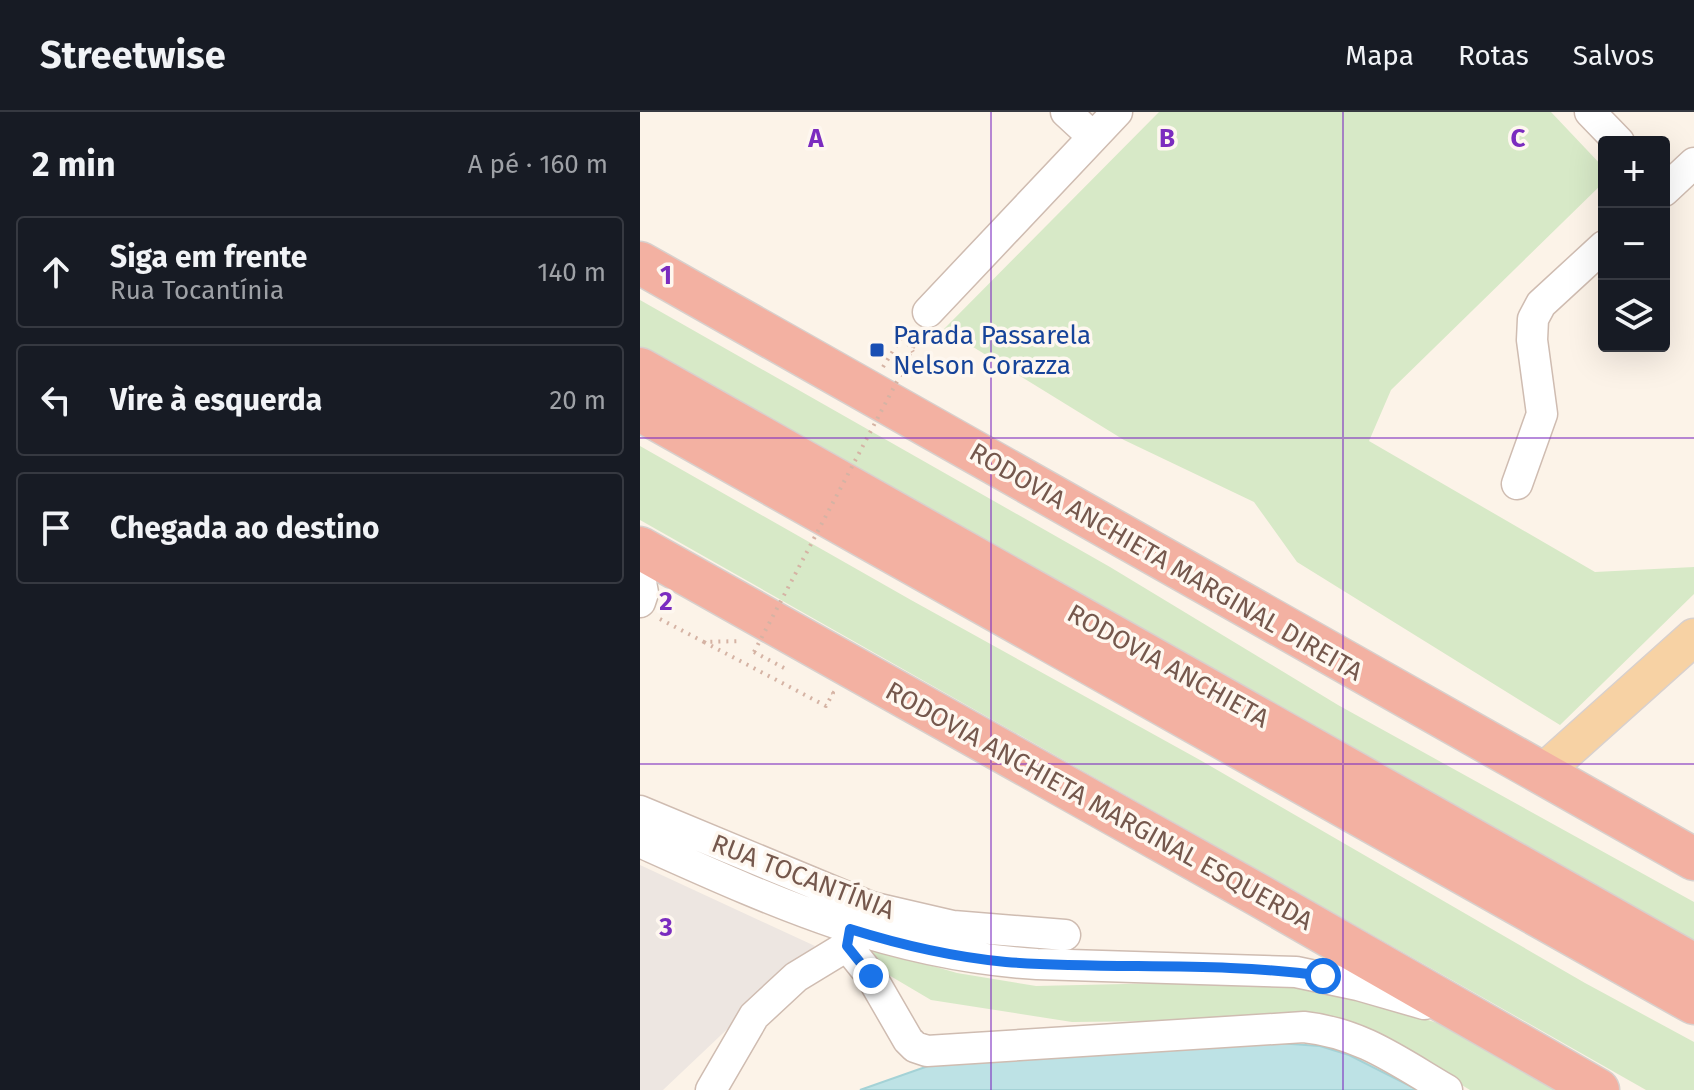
<!DOCTYPE html>
<html lang="pt">
<head>
<meta charset="utf-8">
<style>
	:root { --surface:#171b24; --page:#20242c; --text:#f1f3f6; --muted:#9ea1a6; --line:#363941 }
	body { margin:0; font-family:"Fira Sans",sans-serif; background:var(--page); color:var(--text) }
	.controls { position:absolute; right:24px; top:24px; display:grid; overflow:hidden; border-radius:8px; box-shadow:0 8px 32px #0002 }
	.controls button { width:72px; height:72px; display:grid; place-items:center; padding:0; border:0; border-bottom:2px solid var(--line); background:var(--surface); color:var(--text); font:40px sans-serif }
	.stop { position:absolute; width:24px; height:24px; margin:-18px; border:6px solid #1a73e8; border-radius:50%; background:#fff }
	.stop.end { background:#1a73e8; border-color:#fff; box-shadow:0 2px 8px #0008 }
	.list { margin:0; padding:0; list-style:none }
	h2 { display:flex; justify-content:space-between; align-items:center; height:104px; margin:0; padding:0 32px; font-size:34px }
	h2 small { font-size:26px; font-weight:400; color:var(--muted) }
	.list li { display:grid; grid-template-columns:52px 1fr auto; gap:24px; align-items:center; box-sizing:border-box; height:112px; margin:0 16px 16px; padding:0 16px; border:2px solid var(--line); border-radius:8px }
	.list b { display:block; font-size:30px; white-space:nowrap }
	.list p { margin:0; font-size:26px; white-space:nowrap; color:var(--muted) }
	.list em { font-size:26px; font-style:normal; color:var(--muted) }
	.icon { flex:none; width:44px; height:44px; fill:none; stroke:currentColor; stroke-width:2; stroke-linecap:round; stroke-linejoin:round }
	.map { position:relative; flex:none; width:1054px; height:978px; overflow:hidden }
	header { display:flex; align-items:center; gap:48px; box-sizing:border-box; height:112px; padding:0 40px; background:var(--surface); border-bottom:2px solid var(--line) }
	header strong { font-size:38px }
	nav { display:flex; gap:44px; margin-inline-start:auto; font-size:28px }
	main { display:flex }
	aside { flex:1; background:var(--surface) }
	.map>svg:first-child { display:block }
</style>
</head>
<body>
<header>
<strong>Streetwise</strong>
<nav><a>Mapa</a><a>Rotas</a><a>Salvos</a></nav>
</header>
<main>
<aside>
<h2>2 min<small>A pé · 160 m</small></h2>
<ul class="list">
<li><svg class="icon" aria-label="ahead" viewBox="0 0 24 24"><path d="M12 20V5M6 11l6-6 6 6"/></svg><div><b>Siga em frente</b><p>Rua Tocantínia</p></div><em>140 m</em></li>
<li><svg class="icon" aria-label="left" viewBox="0 0 24 24"><path d="M17 20v-9H6M10 6l-5 5 5 5"/></svg><div><b>Vire à esquerda</b></div><em>20 m</em></li>
<li><svg class="icon" aria-label="arrive" viewBox="0 0 24 24"><path d="M6 21V4h12l-3 4 3 4H6"/></svg><div><b>Chegada ao destino</b></div></li>
</ul>
</aside>
<div class="map">
<svg width="1054" height="978" viewBox="0 0 1054 978">
	<rect width="100%" height="100%" fill="#fcf3e8"/>
	<path fill="#ede6e1" d="M 0,753 L 175,834 L 23,978 L 0,978 Z"/>
	<path fill="#d7e9c7" d="M 519,0 L 911,0 L 964,56 L 964,70 L 751,278 L 729,329 L 955,460 L 1054,455 L 1054,482 L 920,613 L 657,450 L 614,390 L 484,328 L 304,217 Z
		M 0,188 L 470,455 L 698,593 L 1054,790 L 1054,831 L 0,238 Z
		M 0,334 L 271,488 L 560,648 L 945,871 L 1054,930 L 1054,978 L 1006,978 L 0,408 Z
		M 230,836 L 317,861 L 396,874 L 529,871 L 677,875 L 734,890 L 821,919 L 924,978 L 830,978 L 761,936 L 521,909 L 432,910 L 291,888 L 247,862 Z"/>
	<path fill="#bde2e5" stroke="#a4d2d6" stroke-width="2" d="M 624,930 L 680,934 L 709,943 L 778,978 L 220,978 L 291,953 Z"/>
	<g fill="none" stroke-linecap="round" stroke-linejoin="round">
		<defs>
			<path id="minor" d="M 426,0 L 453,25
				M 950,0 L 979,30
				M 1024,79 L 1054,51
				M 288,200 L 477,0
				M 877,372 L 902,302 L 892,228 L 893,207 L 901,192 L 964,134
				M 0,465 L 3,481 L 0,490
				M 0,699 L 231,795 L 313,814 L 425,823
				M 0,730 C 134,790 248,843 397,852 L 656,860 L 718,873 L 784,892
				M 210,817 L 207,834 L 231,864 L 268,928 L 275,935 L 287,939 L 664,915 C 721,921 759,950 807,978
				M 71,978 L 114,904 L 156,865 L 207,834"/>
			<path id="major" d="M 901,662 L 1054,525"/>
			<path id="highway" d="M 0,151 L 1054,747
				M 0,257 L 1054,853
				M 0,298 L 1054,891
				M 0,436 L 620,784 L 958,978"/>
		</defs>
		<use href="#minor" stroke="#cfbcb1" stroke-width="33"/>
		<use href="#major" stroke="#d8d0cd" stroke-width="39"/>
		<use href="#highway" stroke="#d8d0cd" stroke-width="45"/>
		<path stroke="#d5b3a4" stroke-width="4" stroke-dasharray="2 6" stroke-linecap="butt" d="M 243,255 L 263,223 L 273,240
			M 263,258 L 278,224
			M 20,507 L 64,530 L 101,529
			M 64,530 L 186,594 L 193,581 L 191,580
			M 114,540 L 144,556"/>
		<use href="#minor" stroke="#fff" stroke-width="30"/>
		<use href="#major" stroke="#f7d2a4" stroke-width="36"/>
		<use href="#highway" stroke="#f3b1a2" stroke-width="42"/>
		<path stroke="#d5b3a4" stroke-width="4" stroke-dasharray="2 6" stroke-linecap="butt" d="M 114,540 L 263,258"/>
	</g>
	<g fill="none" stroke-linecap="round" stroke-linejoin="round">
		<path stroke="#1a73e8" stroke-width="10" d="M 231,864 L 207,834 L 210,817 C 261,833 313,845 366,850 C 471,858 578,849 683,864"/>
	</g>
	<path fill="none" stroke="#7b2cbf" stroke-width="2" stroke-opacity="0.55" d="M 351,0 L 351,978M 703,0 L 703,978M 0,326 L 1054,326M 0,652 L 1054,652"/>
	<rect fill="#1a4fb4" stroke="#fef7ef" stroke-width="3" x="229" y="230" width="16" height="16" rx="4"/>
	<g text-anchor="middle" dominant-baseline="central" stroke-width="7" stroke-linejoin="round" paint-order="stroke">
		<g font-size="26" fill="#164399" stroke="#fef7ef" text-anchor="start">
			<text x="253" y="223">Parada Passarela<tspan x="253" dy="30">Nelson Corazza</tspan></text>
		</g>
		<g font-size="26" fill="#75584d" stroke="#fef7ef">
			<text transform="translate(526 450) rotate(30)">RODOVIA ANCHIETA MARGINAL DIREITA</text>
			<text transform="translate(528 554) rotate(29)">RODOVIA ANCHIETA</text>
			<text transform="translate(459 694) rotate(29)">RODOVIA ANCHIETA MARGINAL ESQUERDA</text>
			<text transform="translate(163 765) rotate(21)">RUA TOCANTÍNIA</text>
		</g>
	</g>
	<g font-size="26" text-anchor="middle" font-weight="bold" fill="#7b2cbf" stroke="#fef7ef" stroke-width="7" stroke-linejoin="round" paint-order="stroke">
		<text x="176" y="35">A</text>
		<text x="527" y="35">B</text>
		<text x="878" y="35">C</text>
		<text x="26" y="172">1</text>
		<text x="26" y="498">2</text>
		<text x="26" y="824">3</text>
	</g>
</svg>
<div class="controls">
<button>+</button>
<button>−</button>
<button><svg class="icon" aria-label="layers" viewBox="0 0 24 24"><path d="M12 4l9 5-9 5-9-5zM3 14l9 5 9-5"/></svg></button>
</div>
<div class="stop" style="left:683px;top:864px"></div>
<div class="stop end" style="left:231px;top:864px"></div>
</div>
</main>
</body>
</html>
